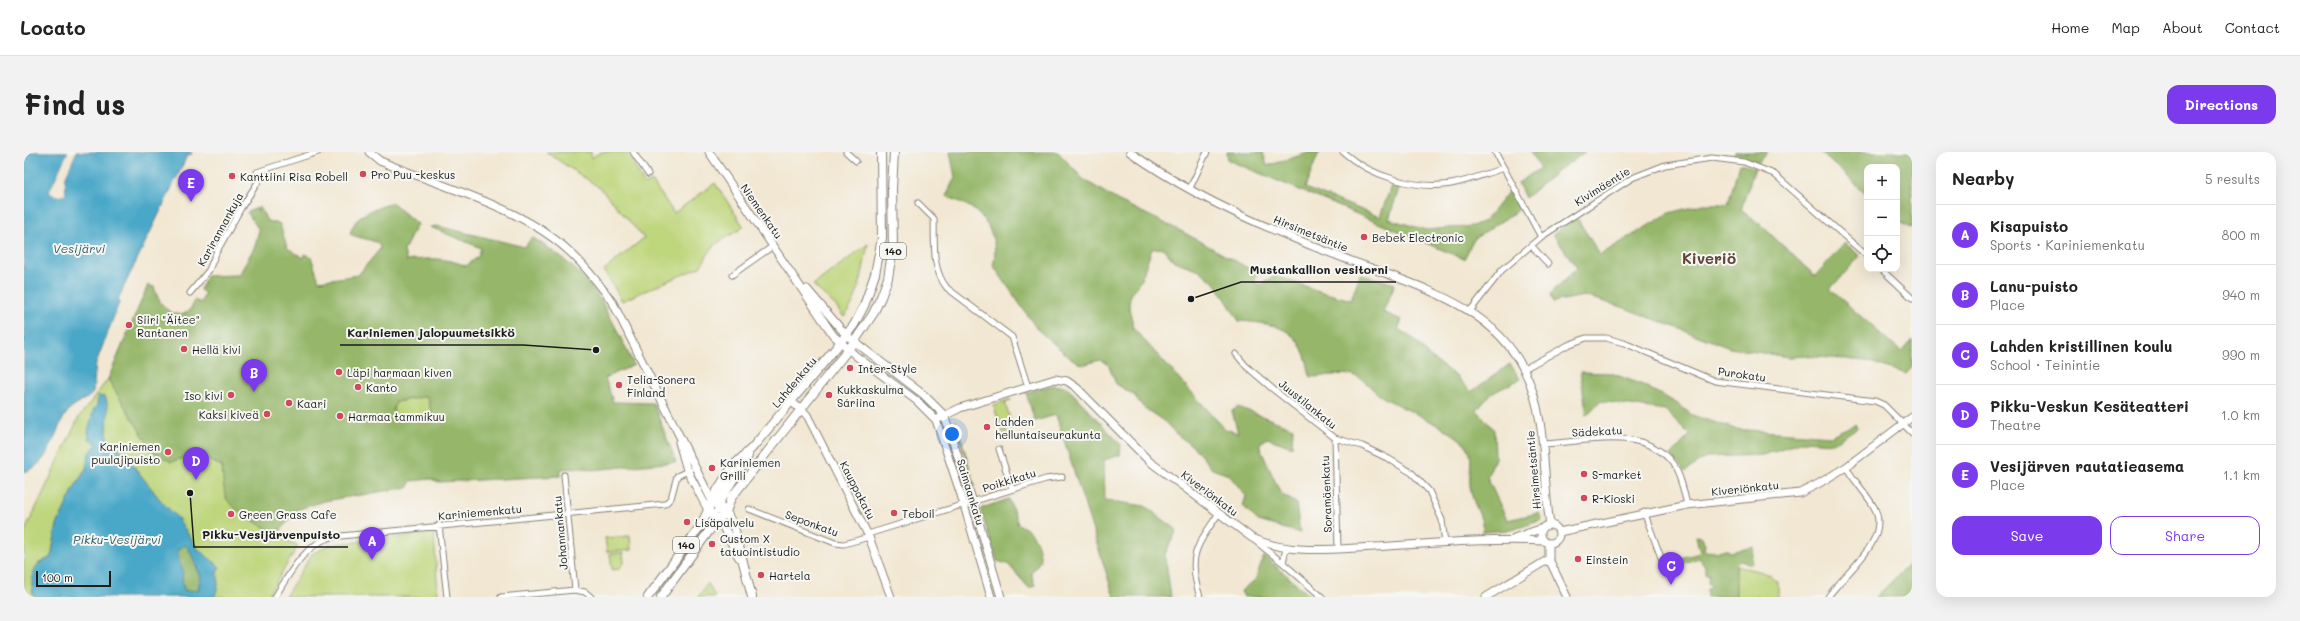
<!DOCTYPE html>
<html lang="en">
<head>
<meta charset="utf-8">
<style>
	:root { --surface:#fff; --page:#f2f2f2; --text:#222; --muted:#767676; --line:#e0e0e0; --accent:#7c3aed }
	body { margin:0; font-family:Mali,sans-serif; background:var(--page); color:var(--text) }
	.controls { position:absolute; right:12px; top:12px; display:grid; overflow:hidden; border-radius:8px; box-shadow:0 4px 16px #0002 }
	.controls button { width:36px; height:36px; display:grid; place-items:center; padding:0; border:0; border-bottom:1px solid var(--line); background:var(--surface); color:var(--text); font:20px sans-serif }
	.scale { position:absolute; left:12px; bottom:10px; width:75px; box-sizing:border-box; padding-left:4px; border:2px solid #1c1c1c; border-top:0; font-size:11px; line-height:14px; white-space:nowrap; color:#1c1c1c; -webkit-text-stroke:3px #f6f6f2; paint-order:stroke }
	.you { position:absolute; left:928px; top:282px; width:14px; height:14px; margin:-10px; border:3px solid #fff; border-radius:50%; background:#1a73e8; box-shadow:0 0 0 6px #1a73e833 }
	.badge { display:grid; place-items:center; width:26px; height:26px; border-radius:50%; background:var(--accent); color:#fff; font-size:13px; font-weight:700 }
	.pin { position:absolute; translate:-50% -33px; filter:drop-shadow(0 1px 2px #0008) }
	.pin::after { content:''; position:absolute; top:21px; width:14px; height:12px; background:inherit; clip-path:polygon(0 0,100% 0,50% 100%) }
	.list { margin:0; padding:0; list-style:none }
	h2 { display:flex; justify-content:space-between; align-items:center; height:52px; margin:0; padding:0 16px; font-size:17px }
	h2 small { font-size:13px; font-weight:400; color:var(--muted) }
	.list li { display:grid; grid-template-columns:26px 1fr auto; gap:12px; align-items:center; box-sizing:border-box; height:60px; padding:0 16px; border-top:1px solid var(--line) }
	.list b { display:block; font-size:15px; white-space:nowrap }
	.list p { margin:0; font-size:13px; white-space:nowrap; color:var(--muted) }
	.list em { font-size:13px; font-style:normal; color:var(--muted) }
	.actions { display:flex; gap:8px; padding:12px 16px }
	.actions a { flex:1; padding:9px 0; border:1px solid var(--accent); border-radius:12px; text-align:center; font-size:14px; color:var(--accent) }
	.actions .main { background:var(--accent); color:#fff }
	.icon { flex:none; width:22px; height:22px; fill:none; stroke:currentColor; stroke-width:2; stroke-linecap:round; stroke-linejoin:round }
	.map { position:relative; flex:none; width:1888px; height:445px; overflow:hidden; border-radius:12px }
	header { display:flex; align-items:center; gap:24px; box-sizing:border-box; height:56px; padding:0 20px; background:var(--surface); border-bottom:1px solid var(--line) }
	header strong { font-size:19px }
	nav { display:flex; gap:22px; margin-inline-start:auto; font-size:14px }
	.intro { display:flex; align-items:center; justify-content:space-between; box-sizing:border-box; height:96px; padding:0 24px }
	h1 { margin:0; font-size:28px }
	.button { padding:10px 18px; border-radius:12px; background:var(--accent); color:#fff; font-size:14px; font-weight:700 }
	main { display:flex; gap:24px; padding:0 24px }
	aside { flex:1; background:var(--surface); border-radius:12px; box-shadow:0 4px 16px #0002 }
	.map>svg:first-child { display:block }
</style>
</head>
<body>
<header>
<strong>Locato</strong>
<nav><a>Home</a><a>Map</a><a>About</a><a>Contact</a></nav>
</header>
<div class="intro"><h1>Find us</h1><a class="button">Directions</a></div>
<main>
<div class="map">
<svg width="1888" height="445" viewBox="0 0 1888 445">
	<rect width="100%" height="100%" fill="#f6f6f2"/>
	<filter id="ink" filterUnits="userSpaceOnUse"><feTurbulence type="fractalNoise" baseFrequency=".025" numOctaves="2"/><feDisplacementMap in="SourceGraphic" scale="8" xChannelSelector="R" yChannelSelector="G"/><feConvolveMatrix kernelMatrix="1 2 1 2 8 2 1 2 1" color-interpolation-filters="sRGB"/></filter>
	<filter id="wash" filterUnits="userSpaceOnUse"><feTurbulence type="fractalNoise" baseFrequency=".012" numOctaves="4" result="noise"/><feDisplacementMap in="SourceGraphic" scale="16" xChannelSelector="R" yChannelSelector="G"/><feGaussianBlur stdDeviation="0.9" result="paint"/><feColorMatrix in="noise" values="0 0 0 0 0 0 0 0 0 0 0 0 0 0 0 0 0 1.4 0 .05"/><feComposite in="paint" operator="in"/></filter>
	<g filter="url(#wash)">
		<rect width="100%" height="100%" fill="#f2e7d2"/>
		<path fill="#bed67b" stroke="#6d794c" d="M 522,0 L 567,0 L 567,6 L 577,0 L 602,0 C 610,11 614,22 621,33 L 628,29 L 650,61 L 691,31 L 720,75 L 690,93 L 676,115 L 598,149 L 580,118 L 620,86 L 576,36 Z
			M 844,92 C 839,116 836,145 820,165 L 811,153 L 789,133 Z
			M 84,227 L 106,262 L 147,310 C 172,301 174,304 198,314 L 202,346 L 243,377 L 274,394 L 243,445 L 190,445 L 195,428 L 192,411 L 182,405 L 173,396 L 153,365 L 138,350 L 97,298 L 73,292 L 65,301 L 62,317 L 50,336 L 33,373 L 27,405 L 15,411 L 8,438 L 10,445 L 0,445 L 0,381 L 55,265 Z
			M 403,244 L 409,266 L 372,268 L 369,257 L 372,250 Z
			M 986,247 L 987,249 L 981,251 L 989,277 L 987,282 L 985,277 L 982,278 L 983,284 L 981,285 L 969,253 Z
			M 932,269 L 951,334 L 950,335 L 931,272 Z
			M 410,381 L 414,445 L 261,445 L 288,402 L 305,393 Z
			M 606,384 L 607,398 L 583,400 L 581,386 Z
			M 599,401 L 600,411 L 595,417 L 588,418 L 586,402 Z
			M 1712,414 L 1735,419 L 1746,423 L 1754,429 L 1754,445 L 1709,445 Z
			M 684,431 L 691,445 L 674,445 Z"/>
		<path fill="#96b76b" stroke="#596a44" fill-rule="evenodd" d="M 926,0 L 1034,0 L 1059,27 L 1093,48 L 1157,79 L 1233,121 L 1230,131 L 1238,133 L 1241,129 L 1252,124 L 1298,140 L 1327,148 L 1336,122 L 1371,132 L 1359,160 L 1378,168 L 1374,177 L 1390,187 L 1406,205 L 1433,225 L 1447,240 L 1486,212 L 1496,227 L 1467,242 L 1453,258 L 1470,278 L 1471,306 L 1463,325 L 1483,368 L 1515,361 L 1518,368 L 1488,378 L 1459,380 C 1459,362 1448,353 1446,334 C 1444,322 1451,303 1442,293 C 1427,276 1379,257 1357,244 C 1349,239 1340,226 1331,224 C 1316,220 1301,225 1286,225 C 1279,178 1259,172 1215,169 L 1192,132 L 1175,118 L 1150,109 L 1139,96 L 1128,97 L 1117,128 L 1106,143 L 1105,156 L 1110,177 L 1201,277 L 1214,281 L 1208,259 L 1214,255 L 1269,276 L 1268,295 L 1243,286 L 1236,292 L 1236,296 L 1257,342 L 1272,351 L 1276,381 L 1234,369 L 1219,354 L 1222,344 L 1205,323 L 1188,317 L 1170,295 L 1151,281 L 1141,270 L 1119,255 L 1110,243 L 1092,232 L 1084,212 L 1076,208 L 1058,213 L 1045,205 L 1013,177 L 969,113 C 975,94 966,70 950,58 C 943,52 931,48 922,44 L 931,25 Z
			M 1203,0 L 1239,0 L 1243,14 L 1287,0 L 1295,0 L 1281,36 L 1356,65 L 1368,31 L 1376,33 L 1365,67 L 1402,78 L 1448,74 L 1461,69 L 1485,39 L 1496,57 L 1450,87 L 1440,107 L 1204,8 Z
			M 1506,0 L 1561,0 L 1535,18 L 1501,46 L 1494,31 L 1516,16 Z
			M 1711,0 L 1743,0 L 1734,11 L 1710,3 Z
			M 1796,0 L 1888,0 L 1888,76 L 1873,67 L 1873,15 L 1843,15 L 1843,42 Z
			M 1715,12 L 1731,16 L 1717,57 L 1737,73 L 1791,124 L 1821,91 L 1836,104 L 1806,137 L 1877,200 L 1888,188 L 1888,215 L 1882,222 L 1843,209 L 1782,204 L 1765,205 L 1706,196 L 1598,155 L 1560,144 L 1529,150 L 1526,142 L 1553,116 L 1529,82 L 1553,66 L 1576,103 L 1645,61 L 1680,52 L 1704,52 Z
			M 369,51 L 393,72 L 380,98 L 382,109 C 404,106 421,105 442,114 L 454,105 L 457,96 L 406,75 L 413,74 L 501,95 L 508,85 C 529,99 554,116 569,137 C 586,160 597,188 610,213 L 581,226 L 589,250 L 629,251 L 652,310 L 567,318 L 560,316 L 537,317 L 537,324 L 415,330 L 407,327 L 386,329 L 385,335 L 300,349 L 272,358 L 254,382 C 242,377 207,357 202,346 C 199,337 199,324 198,314 C 174,304 172,301 147,310 L 129,300 L 84,227 L 124,133 L 130,135 C 135,151 141,161 158,163 L 166,158 L 171,148 L 177,151 L 181,141 L 176,138 L 182,124 L 215,123 L 231,94 L 235,78 L 223,60 L 236,55 L 233,59 L 237,57 L 243,69 L 256,72 L 263,96 L 280,106 L 280,102 L 287,105 L 295,129 L 334,123 L 356,97 L 355,92 C 345,86 336,87 326,82 C 331,61 350,57 369,51 ZM 403,244 L 409,266 L 372,268 L 369,257 L 372,250 Z
			M 1556,220 L 1587,221 L 1619,233 L 1654,252 L 1668,263 L 1711,277 L 1806,284 L 1831,272 L 1833,276 L 1809,291 L 1779,289 L 1739,303 L 1682,305 L 1661,320 L 1647,303 L 1666,283 L 1641,258 L 1576,249 L 1563,263 Z
			M 1029,233 L 1043,235 L 1097,293 L 1096,303 L 1080,308 L 1081,348 L 1121,354 L 1153,378 L 1141,402 L 1147,445 L 1090,445 L 1032,263 L 1011,269 L 1002,241 Z
			M 985,347 L 994,372 C 1011,380 1014,390 1017,408 L 1007,421 L 1011,434 L 1005,436 L 984,412 L 973,409 L 957,359 L 958,356 Z
			M 1672,384 L 1678,385 L 1681,392 L 1680,399 L 1692,400 L 1701,397 L 1707,400 L 1730,395 L 1728,411 L 1726,412 L 1717,408 L 1712,413 L 1712,444 L 1683,445 L 1683,437 L 1688,434 L 1684,431 L 1685,422 L 1681,422 L 1681,414 L 1675,406 L 1647,415 L 1647,409 C 1657,405 1666,404 1676,401 Z
			M 161,393 C 167,396 172,416 177,424 L 174,438 L 161,439 C 156,430 160,423 158,416 C 155,409 153,405 154,397 Z
			M 1240,404 L 1288,445 L 1220,445 L 1217,439 L 1231,428 Z
			M 1888,409 L 1888,445 L 1852,445 Z"/>
		<path fill="#4aa7c8" stroke="#336272" fill-rule="evenodd" d="M 0,0 L 44,0 L 26,39 L 27,42 L 36,44 L 41,42 L 41,25 L 52,0 L 168,0 L 167,3 L 164,2 L 94,147 L 95,151 L 72,211 L 69,241 C 63,248 53,250 46,257 C 28,277 30,311 0,320 Z
			M 74,243 L 77,245 L 80,244 L 82,246 L 84,255 L 83,286 L 97,298 L 138,350 L 153,365 L 173,396 L 196,415 L 192,422 C 196,431 194,437 190,445 L 10,445 C 7,436 6,417 16,411 C 20,408 23,408 27,405 L 33,373 L 50,336 L 62,317 L 65,301 L 73,292 L 65,287 L 64,279 L 70,256 L 73,253 ZM 161,393 C 167,396 172,416 177,424 L 174,438 L 161,439 C 156,430 160,423 158,416 C 155,409 153,405 154,397 Z"/>
		<path fill="#f2e7d2" d="M 44,0 L 46,1 L 28,39 L 36,42 L 40,41 L 39,25 L 50,0 L 52,0 L 41,25 L 41,42 L 36,44 L 27,42 L 26,39 Z"/>
	</g>
	<g filter="url(#ink)">
		<g fill="none" stroke-linecap="round" stroke-linejoin="round">
			<defs>
				<path id="street" d="M 609,0 L 624,22
					M 822,0 L 832,9
					M 1319,0 C 1346,24 1392,38 1427,32 C 1445,29 1463,21 1480,16
					M 1471,0 L 1517,85
					M 1166,36 L 1183,0
					M 894,51 L 910,67 C 911,91 907,116 923,136 L 988,185 L 1004,235
					M 1507,93 L 1524,112
					M 1857,117 L 1888,146
					M 708,123 L 749,94
					M 166,141 L 185,118 L 192,101 L 217,56 L 234,30 L 233,20 L 294,0
					M 1446,159 L 1478,118 L 1517,85 L 1608,26 L 1641,13 L 1668,9 L 1688,6 L 1720,10 L 1750,22 L 1843,104
					M 1212,202 L 1222,214 L 1250,238 L 1311,286 L 1338,294 L 1365,307 L 1388,321 L 1405,339 L 1418,368 L 1421,391
					M 1500,217 L 1544,193 L 1562,186 L 1582,186 L 1600,191 L 1691,229 L 1851,249 L 1860,253 L 1888,281
					M 1311,286 L 1314,396
					M 1518,292 C 1559,291 1620,272 1649,312 C 1657,324 1660,340 1663,353
					M 975,297 L 988,337
					M 540,323 L 551,438
					M 725,357 L 811,391 L 820,392 L 845,385
					M 1620,360 L 1641,416
					M 415,373 L 423,445
					M 844,382 L 1022,327 L 1038,325
					M 1230,388 L 1259,411
					M 1262,396 L 1259,411 L 1298,445
					M 251,445 C 266,421 279,394 307,385 L 641,352 L 647,346 L 653,324 L 666,318
					M 477,445 L 551,438 L 561,440 L 567,445
					M 1176,445 C 1163,404 1172,395 1195,361
					M 1804,445 C 1820,421 1868,388 1850,355 C 1842,341 1830,329 1822,315"/>
				<path id="secondary" d="M 345,0 L 356,9 C 417,35 497,54 546,100 C 562,115 576,133 589,151 L 688,349
					M 685,0 L 809,183 L 832,204 L 893,249 L 912,268 L 937,343 L 967,445
					M 1106,0 C 1151,32 1204,59 1255,80 C 1287,94 1318,106 1350,117 C 1408,139 1471,159 1500,218 C 1524,265 1518,322 1526,373
					M 783,137 L 822,183 L 900,243 L 920,263 L 949,350 L 977,445
					M 768,250 L 783,263 L 845,385 L 867,445
					M 912,268 L 936,256 L 1031,227 L 1043,229 L 1053,236 L 1125,309 L 1228,386 C 1266,403 1309,397 1349,395 C 1406,392 1463,386 1520,389
					M 655,290 L 663,318 L 684,358
					M1517 382a9 9 0 1 1 18 0a9 9 0 1 1-18 0Z
					M 1535,380 L 1663,353 L 1776,341 L 1794,332 L 1822,315 L 1888,265
					M 1490,386 L 1519,376
					M 1525,391 L 1525,407 L 1543,445
					M 1462,445 L 1525,407"/>
				<path id="primary" d="M 688,349 L 702,360 L 710,375 L 728,445
					M 684,358 L 699,374 L 715,405
					M 694,358 L 696,349 L 724,304
					M 624,445 L 677,373 L 694,337 L 709,314 L 728,296 L 811,197 L 830,173 L 840,154 L 851,122 L 858,86 L 857,0
					M 637,445 L 685,379 L 702,360 L 707,346 L 830,190 L 849,162 L 857,145 L 864,126 L 869,95 L 868,37 L 870,0"/>
			</defs>
			<use href="#street" stroke="#878277" stroke-width="7"/>
			<use href="#secondary" stroke="#878277" stroke-width="9"/>
			<use href="#primary" stroke="#878277" stroke-width="10"/>
			<use href="#street" stroke="#fff" stroke-width="5"/>
			<use href="#secondary" stroke="#fff" stroke-width="7"/>
			<use href="#primary" stroke="#fff" stroke-width="8"/>
		</g>
	</g>
	<g fill="#d1495b" stroke="#f6f6f2" stroke-width="1.5">
		<circle cx="339" cy="22" r="4"/>
		<circle cx="208" cy="24" r="4"/>
		<circle cx="1340" cy="85" r="4"/>
		<circle cx="105" cy="173" r="4"/>
		<circle cx="160" cy="197" r="4"/>
		<circle cx="826" cy="216" r="4"/>
		<circle cx="315" cy="220" r="4"/>
		<circle cx="595" cy="233" r="4"/>
		<circle cx="334" cy="235" r="4"/>
		<circle cx="207" cy="243" r="4"/>
		<circle cx="805" cy="243" r="4"/>
		<circle cx="265" cy="251" r="4"/>
		<circle cx="243" cy="262" r="4"/>
		<circle cx="316" cy="264" r="4"/>
		<circle cx="963" cy="275" r="4"/>
		<circle cx="144" cy="300" r="4"/>
		<circle cx="688" cy="316" r="4"/>
		<circle cx="1560" cy="322" r="4"/>
		<circle cx="1560" cy="346" r="4"/>
		<circle cx="870" cy="361" r="4"/>
		<circle cx="207" cy="362" r="4"/>
		<circle cx="663" cy="370" r="4"/>
		<circle cx="688" cy="392" r="4"/>
		<circle cx="1554" cy="407" r="4"/>
		<circle cx="737" cy="423" r="4"/>
	</g>
	<g text-anchor="middle" dominant-baseline="central" stroke-width="4" stroke-linejoin="round" paint-order="stroke">
		<g fill="#f6f6f2" stroke="#5d5d5c" stroke-width="1">
			<rect x="856" y="91" width="26" height="16" rx="3"/>
			<rect x="649" y="385" width="26" height="16" rx="3"/>
		</g>
		<g font-size="10" font-weight="bold" fill="#1c1c1c">
			<text x="869" y="99">140</text>
			<text x="662" y="393">140</text>
		</g>
		<g font-size="11" fill="#1c1c1c" stroke="#f6f6f2" text-anchor="start">
			<text x="347" y="22">Pro Puu -keskus</text>
			<text x="216" y="24">Kanttiini Risa Robell</text>
			<text x="1348" y="85">Bebek Electronic</text>
			<text x="113" y="167">Siiri "Äitee"<tspan x="113" dy="13">Rantanen</tspan></text>
			<text x="168" y="197">Hellä kivi</text>
			<text x="834" y="216">Inter-Style</text>
			<text x="323" y="220">Läpi harmaan kiven</text>
			<text x="603" y="227">Telia-Sonera<tspan x="603" dy="13">Finland</tspan></text>
			<text x="342" y="235">Kanto</text>
			<text x="813" y="237">Kukkaskulma<tspan x="813" dy="13">Sáriina</tspan></text>
			<text x="199" y="243" text-anchor="end">Iso kivi</text>
			<text x="273" y="251">Kaari</text>
			<text x="235" y="262" text-anchor="end">Kaksi kiveä</text>
			<text x="324" y="264">Harmaa tammikuu</text>
			<text x="971" y="269">Lahden<tspan x="971" dy="13">helluntaiseurakunta</tspan></text>
			<text x="136" y="294" text-anchor="end">Kariniemen<tspan x="136" dy="13">puulajipuisto</tspan></text>
			<text x="696" y="310">Kariniemen<tspan x="696" dy="13">Grilli</tspan></text>
			<text x="1568" y="322">S-market</text>
			<text x="1568" y="346">R-Kioski</text>
			<text x="878" y="361">Teboil</text>
			<text x="215" y="362">Green Grass Cafe</text>
			<text x="671" y="370">Lisäpalvelu</text>
			<text x="696" y="386">Custom X<tspan x="696" dy="13">tatuointistudio</tspan></text>
			<text x="1562" y="407">Einstein</text>
			<text x="745" y="423">Hartela</text>
		</g>
		<g font-size="11" fill="#1c1c1c" stroke="#f6f6f2">
			<text transform="translate(1578 34) rotate(-32)">Kivimäentie</text>
			<text transform="translate(738 59) rotate(55)">Niemenkatu</text>
			<text transform="translate(196 77) rotate(-61)">Karirannankuja</text>
			<text transform="translate(1287 81) rotate(22)">Hirsimetsäntie</text>
			<text transform="translate(1718 222) rotate(8)">Purokatu</text>
			<text transform="translate(770 230) rotate(-50)">Lahdenkatu</text>
			<text transform="translate(1284 252) rotate(39)">Juustilankatu</text>
			<text transform="translate(1573 279) rotate(-3)">Sädekatu</text>
			<text transform="translate(1509 318) rotate(-95)">Hirsimetsäntie</text>
			<text transform="translate(985 328) rotate(-17)">Poikkikatu</text>
			<text transform="translate(1721 336) rotate(-6)">Kiveriönkatu</text>
			<text transform="translate(834 338) rotate(63)">Kauppakatu</text>
			<text transform="translate(947 340) rotate(73)">Saimaankatu</text>
			<text transform="translate(1186 341) rotate(37)">Kiveriönkatu</text>
			<text transform="translate(1302 342) rotate(-92)">Soramäenkatu</text>
			<text transform="translate(456 360) rotate(-5)">Kariniemenkatu</text>
			<text transform="translate(788 371) rotate(20)">Seponkatu</text>
			<text transform="translate(536 381) rotate(-95)">Johannankatu</text>
		</g>
		<g font-size="12" font-style="italic" fill="#315b69" stroke="#f6f6f2">
			<text x="55" y="96">Vesijärvi</text>
			<text x="93" y="387">Pikku-Vesijärvi</text>
		</g>
		<g font-size="15" font-weight="bold" fill="#61473a" stroke="#f6f6f2">
			<text x="1685" y="106">Kiveriö</text>
		</g>
	</g>
	<path fill="none" stroke="#1c1c1c" stroke-width="1.5" d="M1167 147L1217 130H1372M572 198L499 193H316M166 341L170 395H324"/>
	<g fill="#1c1c1c" stroke="#f6f6f2" stroke-width="1.5">
		<circle cx="1167" cy="147" r="4"/>
		<circle cx="572" cy="198" r="4"/>
		<circle cx="166" cy="341" r="4"/>
	</g>
	<g font-size="12" text-anchor="middle" font-weight="bold" fill="#1c1c1c" stroke="#f6f6f2" stroke-width="4" stroke-linejoin="round" paint-order="stroke">
		<text x="1295" y="122">Mustankallion vesitorni</text>
		<text x="407" y="185">Kariniemen jalopuumetsikkö</text>
		<text x="247" y="387">Pikku-Vesijärvenpuisto</text>
	</g>
</svg>
<div class="controls">
<button>+</button>
<button>−</button>
<button><svg class="icon" aria-label="locate" viewBox="0 0 24 24"><circle cx="12" cy="12" r="6"/><path d="M12 2v4M12 18v4M2 12h4M18 12h4"/></svg></button>
</div>
<div class="scale">100 m</div>
<div class="you"></div>
<div class="pin badge" style="left:348px;top:408px">A</div>
<div class="pin badge" style="left:230px;top:240px">B</div>
<div class="pin badge" style="left:1647px;top:433px">C</div>
<div class="pin badge" style="left:172px;top:328px">D</div>
<div class="pin badge" style="left:167px;top:50px">E</div>
</div>
<aside>
<h2>Nearby<small>5 results</small></h2>
<ul class="list">
<li><span class="badge">A</span><div><b>Kisapuisto</b><p>Sports · Kariniemenkatu</p></div><em>800 m</em></li>
<li><span class="badge">B</span><div><b>Lanu-puisto</b><p>Place</p></div><em>940 m</em></li>
<li><span class="badge">C</span><div><b>Lahden kristillinen koulu</b><p>School · Teinintie</p></div><em>990 m</em></li>
<li><span class="badge">D</span><div><b>Pikku-Veskun Kesäteatteri</b><p>Theatre</p></div><em>1.0 km</em></li>
<li><span class="badge">E</span><div><b>Vesijärven rautatieasema</b><p>Place</p></div><em>1.1 km</em></li>
</ul>
<div class="actions"><a class="main">Save</a><a>Share</a></div>
</aside>
</main>
</body>
</html>
